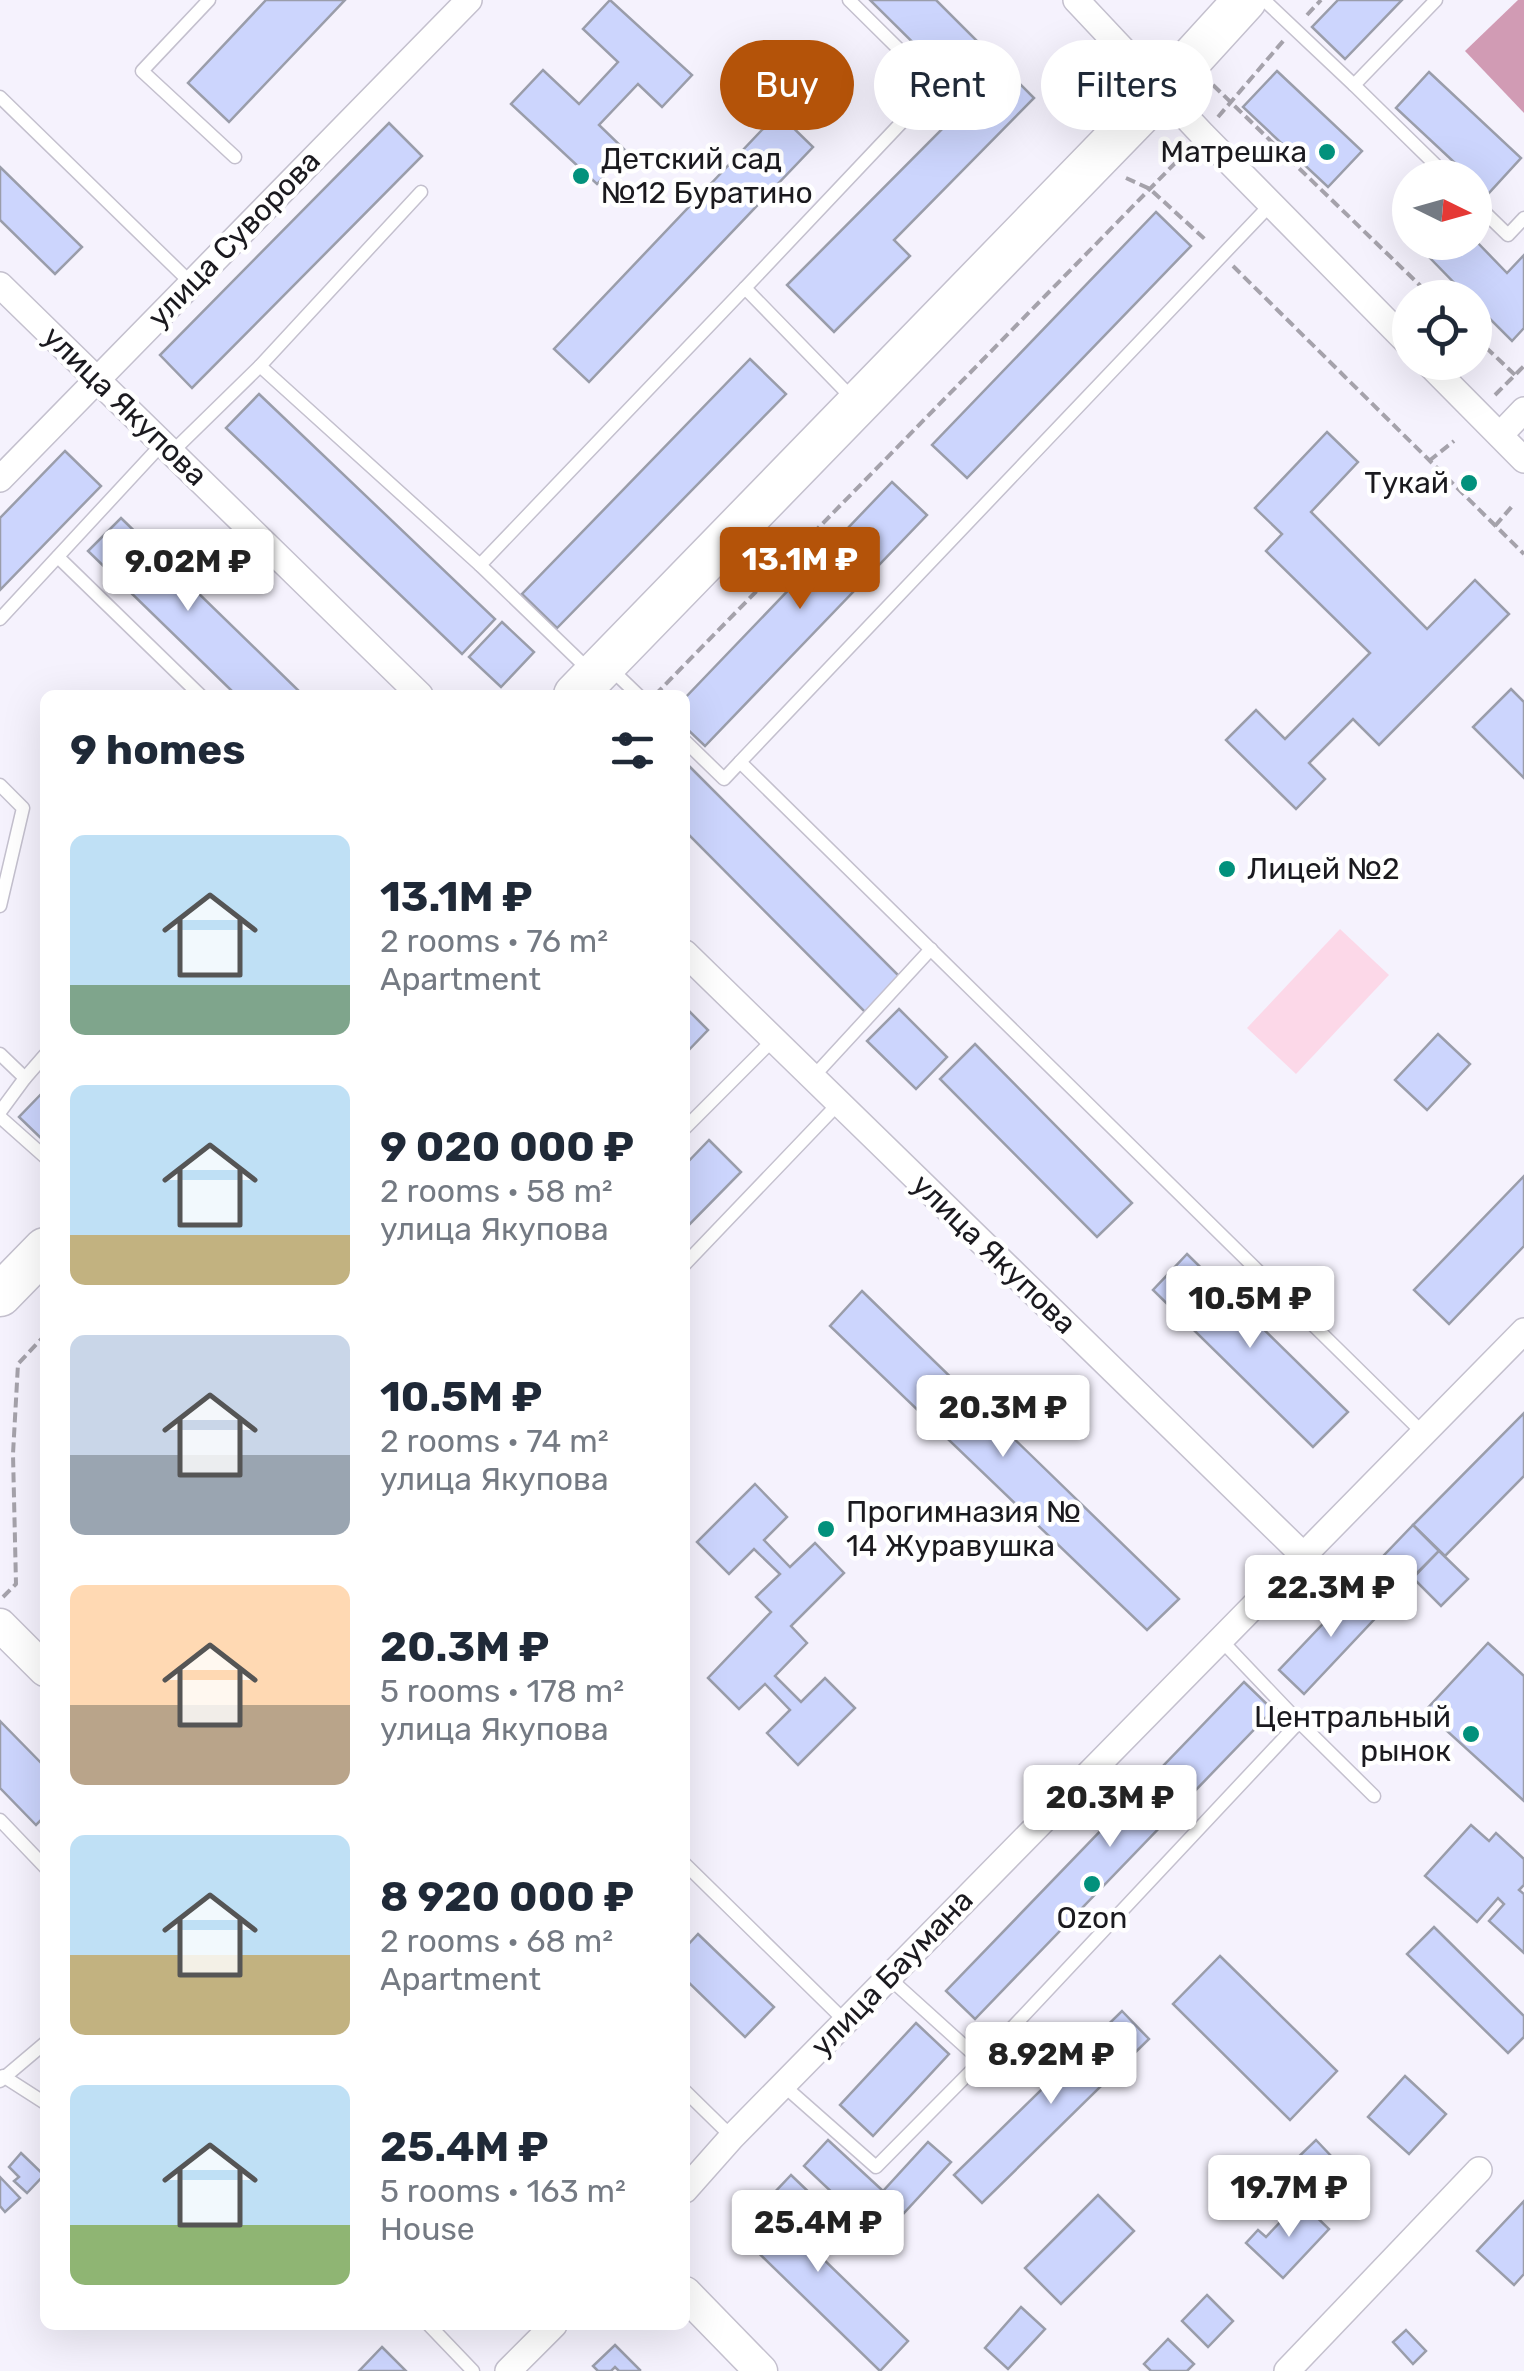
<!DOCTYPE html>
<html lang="en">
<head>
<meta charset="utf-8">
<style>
  :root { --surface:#fff; --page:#f2f2f3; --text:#1f2937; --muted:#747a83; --accent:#b45309 }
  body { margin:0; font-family:Rubik,sans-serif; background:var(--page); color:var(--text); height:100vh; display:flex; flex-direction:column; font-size:38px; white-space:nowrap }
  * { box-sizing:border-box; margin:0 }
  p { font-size:32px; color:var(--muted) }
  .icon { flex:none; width:55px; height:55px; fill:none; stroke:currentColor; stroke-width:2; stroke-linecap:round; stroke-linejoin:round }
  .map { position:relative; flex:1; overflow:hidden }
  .drawer { position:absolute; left:40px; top:690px; width:650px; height:1640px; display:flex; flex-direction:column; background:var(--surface); border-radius:15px; box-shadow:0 10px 40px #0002 }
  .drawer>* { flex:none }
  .banner { position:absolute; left:720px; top:40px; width:652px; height:90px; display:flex; gap:20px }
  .needle { width:65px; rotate:95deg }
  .controls { position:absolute; left:1392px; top:160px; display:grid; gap:20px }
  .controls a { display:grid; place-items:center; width:100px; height:100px; border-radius:50%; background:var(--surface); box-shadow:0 10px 40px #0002; font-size:50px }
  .price { position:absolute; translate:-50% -85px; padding:0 22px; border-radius:10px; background:#fff; color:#222; font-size:32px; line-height:65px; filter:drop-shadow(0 2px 5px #0008) }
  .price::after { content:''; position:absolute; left:50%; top:60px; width:30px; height:22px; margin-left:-15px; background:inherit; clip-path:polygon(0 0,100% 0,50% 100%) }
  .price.current { background:var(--accent); color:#fff }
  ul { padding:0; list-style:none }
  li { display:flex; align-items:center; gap:30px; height:250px; padding:0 30px }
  li span { display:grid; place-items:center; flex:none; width:280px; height:200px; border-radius:15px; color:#555 }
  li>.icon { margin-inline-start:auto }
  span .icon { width:120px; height:120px; fill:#fffc; stroke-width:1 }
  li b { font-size:42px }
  h2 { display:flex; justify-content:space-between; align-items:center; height:120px; padding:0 30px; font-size:42px }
  .pill { padding:0 35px; border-radius:45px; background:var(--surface); box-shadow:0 10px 40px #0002; font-size:35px; line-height:90px }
  .pill.current { background:var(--accent); color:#fff }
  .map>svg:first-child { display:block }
</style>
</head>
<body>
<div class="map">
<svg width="1524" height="2371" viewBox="0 0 1524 2371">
  <rect width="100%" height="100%" fill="#f5f2fd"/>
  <path fill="#fcd8e8" d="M 1340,929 L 1389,975 L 1296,1074 L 1247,1028 Z"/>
  <path fill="#d19bb4" d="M 1518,0 L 1524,0 L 1524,113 L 1465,51 Z"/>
  <g fill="#ccd5fd" stroke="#9a9daa" stroke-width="2.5">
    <path d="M 266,0 L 345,0 L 229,122 L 188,83 Z"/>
    <path d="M 610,0 L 692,75 L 662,107 L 638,84 L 599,125 L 627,152 L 597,184 L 511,104 L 543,70 L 579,104 L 618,62 L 583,29 Z"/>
    <path d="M 870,0 L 936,0 L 1034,98 L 894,240 L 910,256 L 834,332 L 787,285 L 971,100 Z"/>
    <path d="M 1338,0 L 1402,0 L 1345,59 L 1312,27 Z"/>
    <path d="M 1277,71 L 1362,151 L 1328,187 L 1243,107 Z"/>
    <path d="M 1429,72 L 1521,158 L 1488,194 L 1475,178 L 1471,178 L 1396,108 Z"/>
    <path d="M 778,113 L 813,147 L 589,382 L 554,349 Z"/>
    <path d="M 389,123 L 422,156 L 192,388 L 160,355 Z"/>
    <path d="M 0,167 L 82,247 L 55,274 L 0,220 Z"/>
    <path d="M 1156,212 L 1191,246 L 967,478 L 932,445 Z"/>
    <path d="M 1475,240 L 1507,273 L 1524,255 L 1524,328 L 1512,341 L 1475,304 L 1475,298 L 1469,298 L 1430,258 L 1445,242 Z"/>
    <path d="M 750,359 L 786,394 L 557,628 L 522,594 Z"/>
    <path d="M 259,394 L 495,619 L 462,654 L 226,428 Z"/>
    <path d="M 1327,432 L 1358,462 L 1311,512 L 1427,629 L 1475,580 L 1509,614 L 1379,745 L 1353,719 L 1309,763 L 1325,779 L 1296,809 L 1226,740 L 1256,710 L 1285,739 L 1370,653 L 1266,551 L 1282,534 L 1255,508 Z"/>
    <path d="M 65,451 L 101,486 L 0,590 L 0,518 Z"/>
    <path d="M 892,482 L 927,515 L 705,746 L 685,727 L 685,698 Z"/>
    <path d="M 121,518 L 303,695 L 236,695 L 88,551 Z"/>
    <path d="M 502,622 L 534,652 L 501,687 L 469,657 Z"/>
    <path d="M 1511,689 L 1524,702 L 1524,778 L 1473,727 Z"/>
    <path d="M 689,766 L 902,979 L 867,1014 L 685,831 L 685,770 Z"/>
    <path d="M 685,1007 L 708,1030 L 685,1054 Z"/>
    <path d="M 899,1009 L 947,1057 L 916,1089 L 867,1041 Z"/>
    <path d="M 1438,1034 L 1470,1064 L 1427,1110 L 1395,1080 Z"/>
    <path d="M 975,1044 L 1132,1203 L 1097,1237 L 940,1079 Z"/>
    <path d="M 45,1090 L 45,1142 L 19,1117 Z"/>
    <path d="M 709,1140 L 741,1172 L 685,1229 L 685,1165 Z"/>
    <path d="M 1524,1176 L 1524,1246 L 1449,1324 L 1414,1290 Z"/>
    <path d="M 1187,1254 L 1348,1412 L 1313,1447 L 1153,1290 Z"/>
    <path d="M 862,1291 L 1179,1599 L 1147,1630 L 830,1326 Z"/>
    <path d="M 1524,1413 L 1524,1476 L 1445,1556 L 1413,1525 Z"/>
    <path d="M 755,1484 L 787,1517 L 764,1540 L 790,1567 L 815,1543 L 844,1573 L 791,1626 L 807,1643 L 775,1676 L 801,1702 L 825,1678 L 855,1708 L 798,1765 L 767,1733 L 790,1710 L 765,1684 L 739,1709 L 708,1678 L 771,1612 L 756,1597 L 780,1574 L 754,1549 L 729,1574 L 697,1542 Z"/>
    <path d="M 1413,1525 L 1439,1551 L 1392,1598 L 1366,1574 Z"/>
    <path d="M 1439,1551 L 1468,1579 L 1441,1606 L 1413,1578 Z"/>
    <path d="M 1359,1586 L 1384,1609 L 1304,1694 L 1279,1670 Z"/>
    <path d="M 1488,1643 L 1524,1676 L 1524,1801 L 1425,1711 Z"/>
    <path d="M 1244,1682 L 1273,1710 L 975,2019 L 946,1991 Z"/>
    <path d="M 0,1721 L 45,1767 L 45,1816 L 36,1825 L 0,1788 Z"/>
    <path d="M 1471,1825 L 1489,1841 L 1496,1833 L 1524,1859 L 1524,1885 L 1519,1890 L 1524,1894 L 1524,1953 L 1489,1921 L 1504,1904 L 1498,1898 L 1477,1922 L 1425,1876 Z"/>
    <path d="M 1434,1927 L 1524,2016 L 1524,2037 L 1508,2053 L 1407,1954 Z"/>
    <path d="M 698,1934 L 774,2007 L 745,2037 L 685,1979 L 685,1948 Z"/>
    <path d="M 1220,1956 L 1337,2071 L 1290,2120 L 1173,2004 Z"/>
    <path d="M 1122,2011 L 1149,2039 L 982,2203 L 954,2175 Z"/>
    <path d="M 916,2023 L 949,2054 L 873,2136 L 840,2105 Z"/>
    <path d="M 1405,2076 L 1446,2114 L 1409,2154 L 1368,2117 Z"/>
    <path d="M 828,2140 L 883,2191 L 928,2142 L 951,2162 L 904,2213 L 898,2208 L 875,2233 L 804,2166 Z"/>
    <path d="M 1316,2140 L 1368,2195 L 1343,2218 L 1291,2164 Z"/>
    <path d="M 21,2153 L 44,2175 L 27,2193 L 14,2181 L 19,2177 L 9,2167 Z"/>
    <path d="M 791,2175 L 815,2198 L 788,2225 L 908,2341 L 880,2371 L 737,2232 Z"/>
    <path d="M 0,2177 L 20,2198 L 5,2212 L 0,2206 Z"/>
    <path d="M 1098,2195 L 1134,2231 L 1061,2304 L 1025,2268 Z"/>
    <path d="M 1300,2201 L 1329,2229 L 1283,2278 L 1246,2243 L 1258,2230 L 1266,2237 Z"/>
    <path d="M 1524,2201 L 1524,2274 L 1514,2285 L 1477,2251 Z"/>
    <path d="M 1207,2295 L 1233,2321 L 1208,2347 L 1182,2321 Z"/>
    <path d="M 1021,2307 L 1045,2329 L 1008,2369 L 985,2348 Z"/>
    <path d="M 1406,2330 L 1426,2351 L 1413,2364 L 1393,2342 Z"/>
    <path d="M 1168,2339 L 1194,2364 L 1187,2371 L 1151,2371 L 1144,2364 Z"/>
    <path d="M 615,2345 L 640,2370 L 639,2371 L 619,2371 L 615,2367 L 611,2371 L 598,2371 L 593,2366 Z"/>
    <path d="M 382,2347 L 406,2371 L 359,2371 Z"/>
  </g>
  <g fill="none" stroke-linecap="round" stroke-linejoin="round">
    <defs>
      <g id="service">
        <path d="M 209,0 L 142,71 L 235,157"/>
        <path d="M 849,0 L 936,86 L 745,288 L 855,401"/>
        <path d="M 1264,0 L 1354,85"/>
        <path d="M 1436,0 L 1354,85 L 1449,178"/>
        <path d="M 0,97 L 191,283"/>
        <path d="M 1272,203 L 740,762 L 1423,1433"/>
        <path d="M 1475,203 L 1508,235 L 1524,218"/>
        <path d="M 260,366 L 421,192"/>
        <path d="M 172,452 L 260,366 L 480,565"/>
        <path d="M 58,557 L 200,695"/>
        <path d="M 0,619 L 163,443"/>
        <path d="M 611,669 L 638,695"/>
        <path d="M 591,672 L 480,565 L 745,288"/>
        <path d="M 685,741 L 724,779 L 740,762"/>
        <path d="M 0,785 L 23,808 L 0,906"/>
        <path d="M 0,1054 L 25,1078 L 0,1112"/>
        <path d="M 813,1077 L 931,949"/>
        <path d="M 25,1078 L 45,1055"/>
        <path d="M 0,1117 L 45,1157"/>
        <path d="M 685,1128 L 774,1039"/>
        <path d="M 685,1264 L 839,1103"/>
        <path d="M 1220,1639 L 1299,1722"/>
        <path d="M 0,1820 L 45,1867"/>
        <path d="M 685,1864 L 845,2021"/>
        <path d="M 888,1977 L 981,2061 L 1299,1722 L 1374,1796"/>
        <path d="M 3,2076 L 45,2103"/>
        <path d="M 0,2081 L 45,2043"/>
        <path d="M 783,2085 L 876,2167 L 981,2061"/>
        <path d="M 685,2091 L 732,2137"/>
        <path d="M 429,2325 L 473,2371"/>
      </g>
      <g id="minor">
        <path d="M 1076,0 L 1203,135 L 1410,345"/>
        <path d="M 0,285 L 420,695"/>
        <path d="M 1427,362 L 1524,460"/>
        <path d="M 1500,435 L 1524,410"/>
        <path d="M 0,479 L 469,0"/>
        <path d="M 685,953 L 1302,1554"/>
        <path d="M 685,2190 L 732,2137 L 1524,1331"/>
        <path d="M 508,2371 L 554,2325"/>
        <path d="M 1287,2371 L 1479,2170"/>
      </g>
      <g id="tertiary">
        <path d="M 0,1625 L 45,1670"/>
        <path d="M 685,2293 L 761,2371"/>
      </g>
      <g id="primary">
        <path d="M 575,695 L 1162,91 L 1245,0"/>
        <path d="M 0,1295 L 45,1249"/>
      </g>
    </defs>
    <use href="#service" stroke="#c4c0ce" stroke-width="15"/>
    <use href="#minor" stroke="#c4c0ce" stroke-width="28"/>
    <use href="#tertiary" stroke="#c4c0ce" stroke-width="35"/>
    <use href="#primary" stroke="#c4c0ce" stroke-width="45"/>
    <g stroke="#a5a2ab" stroke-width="4" stroke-dasharray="10 5" stroke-linecap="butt">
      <path d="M 1307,15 L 1321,0"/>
      <path d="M 1213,85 L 1433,298"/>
      <path d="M 1218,117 L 1284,40"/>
      <path d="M 1126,178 L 1150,189 L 1208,242"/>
      <path d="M 1233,266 L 1524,554"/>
      <path d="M 1475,337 L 1515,375"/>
      <path d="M 1495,395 L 1524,366"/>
      <path d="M 1429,461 L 1454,441"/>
      <path d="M 1495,526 L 1514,504"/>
      <path d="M 655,695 L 1182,156"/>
      <path d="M 3,1597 L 16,1584 L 13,1454 L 18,1364 L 45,1335"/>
    </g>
    <use href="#service" stroke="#fff" stroke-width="12"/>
    <use href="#minor" stroke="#fff" stroke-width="25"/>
    <use href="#tertiary" stroke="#fff" stroke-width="32"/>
    <use href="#primary" stroke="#fff" stroke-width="42"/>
  </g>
  <g fill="#02917c" stroke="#fff" stroke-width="4">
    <circle cx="1327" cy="152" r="10"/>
    <circle cx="581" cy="176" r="10"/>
    <circle cx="1469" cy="483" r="10"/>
    <circle cx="1227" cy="869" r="10"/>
    <circle cx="826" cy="1529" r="10"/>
    <circle cx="1471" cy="1734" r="10"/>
    <circle cx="1092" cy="1884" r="10"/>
  </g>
  <g text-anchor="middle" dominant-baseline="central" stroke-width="9" stroke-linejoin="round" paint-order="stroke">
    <g font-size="30" fill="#1b1a1f" stroke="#fff" text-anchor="end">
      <text x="1307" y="152">Матрешка</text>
      <text x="601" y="159" text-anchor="start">Детский сад<tspan x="601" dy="34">№12 Буратино</tspan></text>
      <text x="1449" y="483">Тукай</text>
      <text x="1247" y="869" text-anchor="start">Лицей №2</text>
      <text x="846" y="1512" text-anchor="start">Прогимназия №<tspan x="846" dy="34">14 Журавушка</tspan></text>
      <text x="1451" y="1717">Центральный<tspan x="1451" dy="34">рынок</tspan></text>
      <text x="1092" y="1918" text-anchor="middle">Ozon</text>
    </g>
    <g font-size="30" fill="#1b1a1f" stroke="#fff">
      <text transform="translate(234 239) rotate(-46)">улица Суворова</text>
      <text transform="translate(125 406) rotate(44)">улица Якупова</text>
      <text transform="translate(994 1254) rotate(44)">улица Якупова</text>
      <text transform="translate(892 1973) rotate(-46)">улица Баумана</text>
    </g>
  </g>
</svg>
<div class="controls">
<a><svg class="needle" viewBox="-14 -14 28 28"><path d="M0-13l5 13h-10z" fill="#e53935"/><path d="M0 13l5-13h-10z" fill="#747a83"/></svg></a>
<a><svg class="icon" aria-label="locate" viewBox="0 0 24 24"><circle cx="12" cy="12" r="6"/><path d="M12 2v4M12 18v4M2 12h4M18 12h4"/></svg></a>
</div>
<b class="price current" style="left:800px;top:612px">13.1M ₽</b>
<b class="price" style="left:188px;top:614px">9.02M ₽</b>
<b class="price" style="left:1250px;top:1351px">10.5M ₽</b>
<b class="price" style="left:1003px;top:1460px">20.3M ₽</b>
<b class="price" style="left:1331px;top:1640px">22.3M ₽</b>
<b class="price" style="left:1110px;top:1850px">20.3M ₽</b>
<b class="price" style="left:1051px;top:2107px">8.92M ₽</b>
<b class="price" style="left:1289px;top:2240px">19.7M ₽</b>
<b class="price" style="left:818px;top:2275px">25.4M ₽</b>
<div class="banner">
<a class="pill current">Buy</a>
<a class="pill">Rent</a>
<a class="pill">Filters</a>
</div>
<section class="drawer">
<h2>9 homes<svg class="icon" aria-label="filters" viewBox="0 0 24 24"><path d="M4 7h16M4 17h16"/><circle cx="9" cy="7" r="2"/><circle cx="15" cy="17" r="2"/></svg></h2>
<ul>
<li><span style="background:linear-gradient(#bfe0f5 75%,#7fa58c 0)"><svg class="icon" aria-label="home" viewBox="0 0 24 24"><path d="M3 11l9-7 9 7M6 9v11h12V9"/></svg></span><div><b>13.1M ₽</b><p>2 rooms · 76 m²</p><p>Apartment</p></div></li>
<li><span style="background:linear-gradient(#bfe0f5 75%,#c2b280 0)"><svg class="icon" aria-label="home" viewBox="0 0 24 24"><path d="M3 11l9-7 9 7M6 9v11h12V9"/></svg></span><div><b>9 020 000 ₽</b><p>2 rooms · 58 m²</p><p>улица Якупова</p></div></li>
<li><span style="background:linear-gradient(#c9d6e8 60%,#9aa5b1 0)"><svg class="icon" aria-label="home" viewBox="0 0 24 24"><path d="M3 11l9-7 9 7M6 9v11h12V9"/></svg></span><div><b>10.5M ₽</b><p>2 rooms · 74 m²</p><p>улица Якупова</p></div></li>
<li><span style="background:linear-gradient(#ffd9b3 60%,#b9a48a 0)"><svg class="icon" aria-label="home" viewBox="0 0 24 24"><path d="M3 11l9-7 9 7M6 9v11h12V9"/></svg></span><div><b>20.3M ₽</b><p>5 rooms · 178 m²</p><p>улица Якупова</p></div></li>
<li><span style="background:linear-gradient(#bfe0f5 60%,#c2b280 0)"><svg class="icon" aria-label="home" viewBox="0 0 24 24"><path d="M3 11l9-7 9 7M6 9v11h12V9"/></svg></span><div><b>8 920 000 ₽</b><p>2 rooms · 68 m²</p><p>Apartment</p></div></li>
<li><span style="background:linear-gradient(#bfe0f5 70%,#8fb573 0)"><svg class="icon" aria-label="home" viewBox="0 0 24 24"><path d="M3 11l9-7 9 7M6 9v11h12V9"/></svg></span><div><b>25.4M ₽</b><p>5 rooms · 163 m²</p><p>House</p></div></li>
</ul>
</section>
</div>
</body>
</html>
